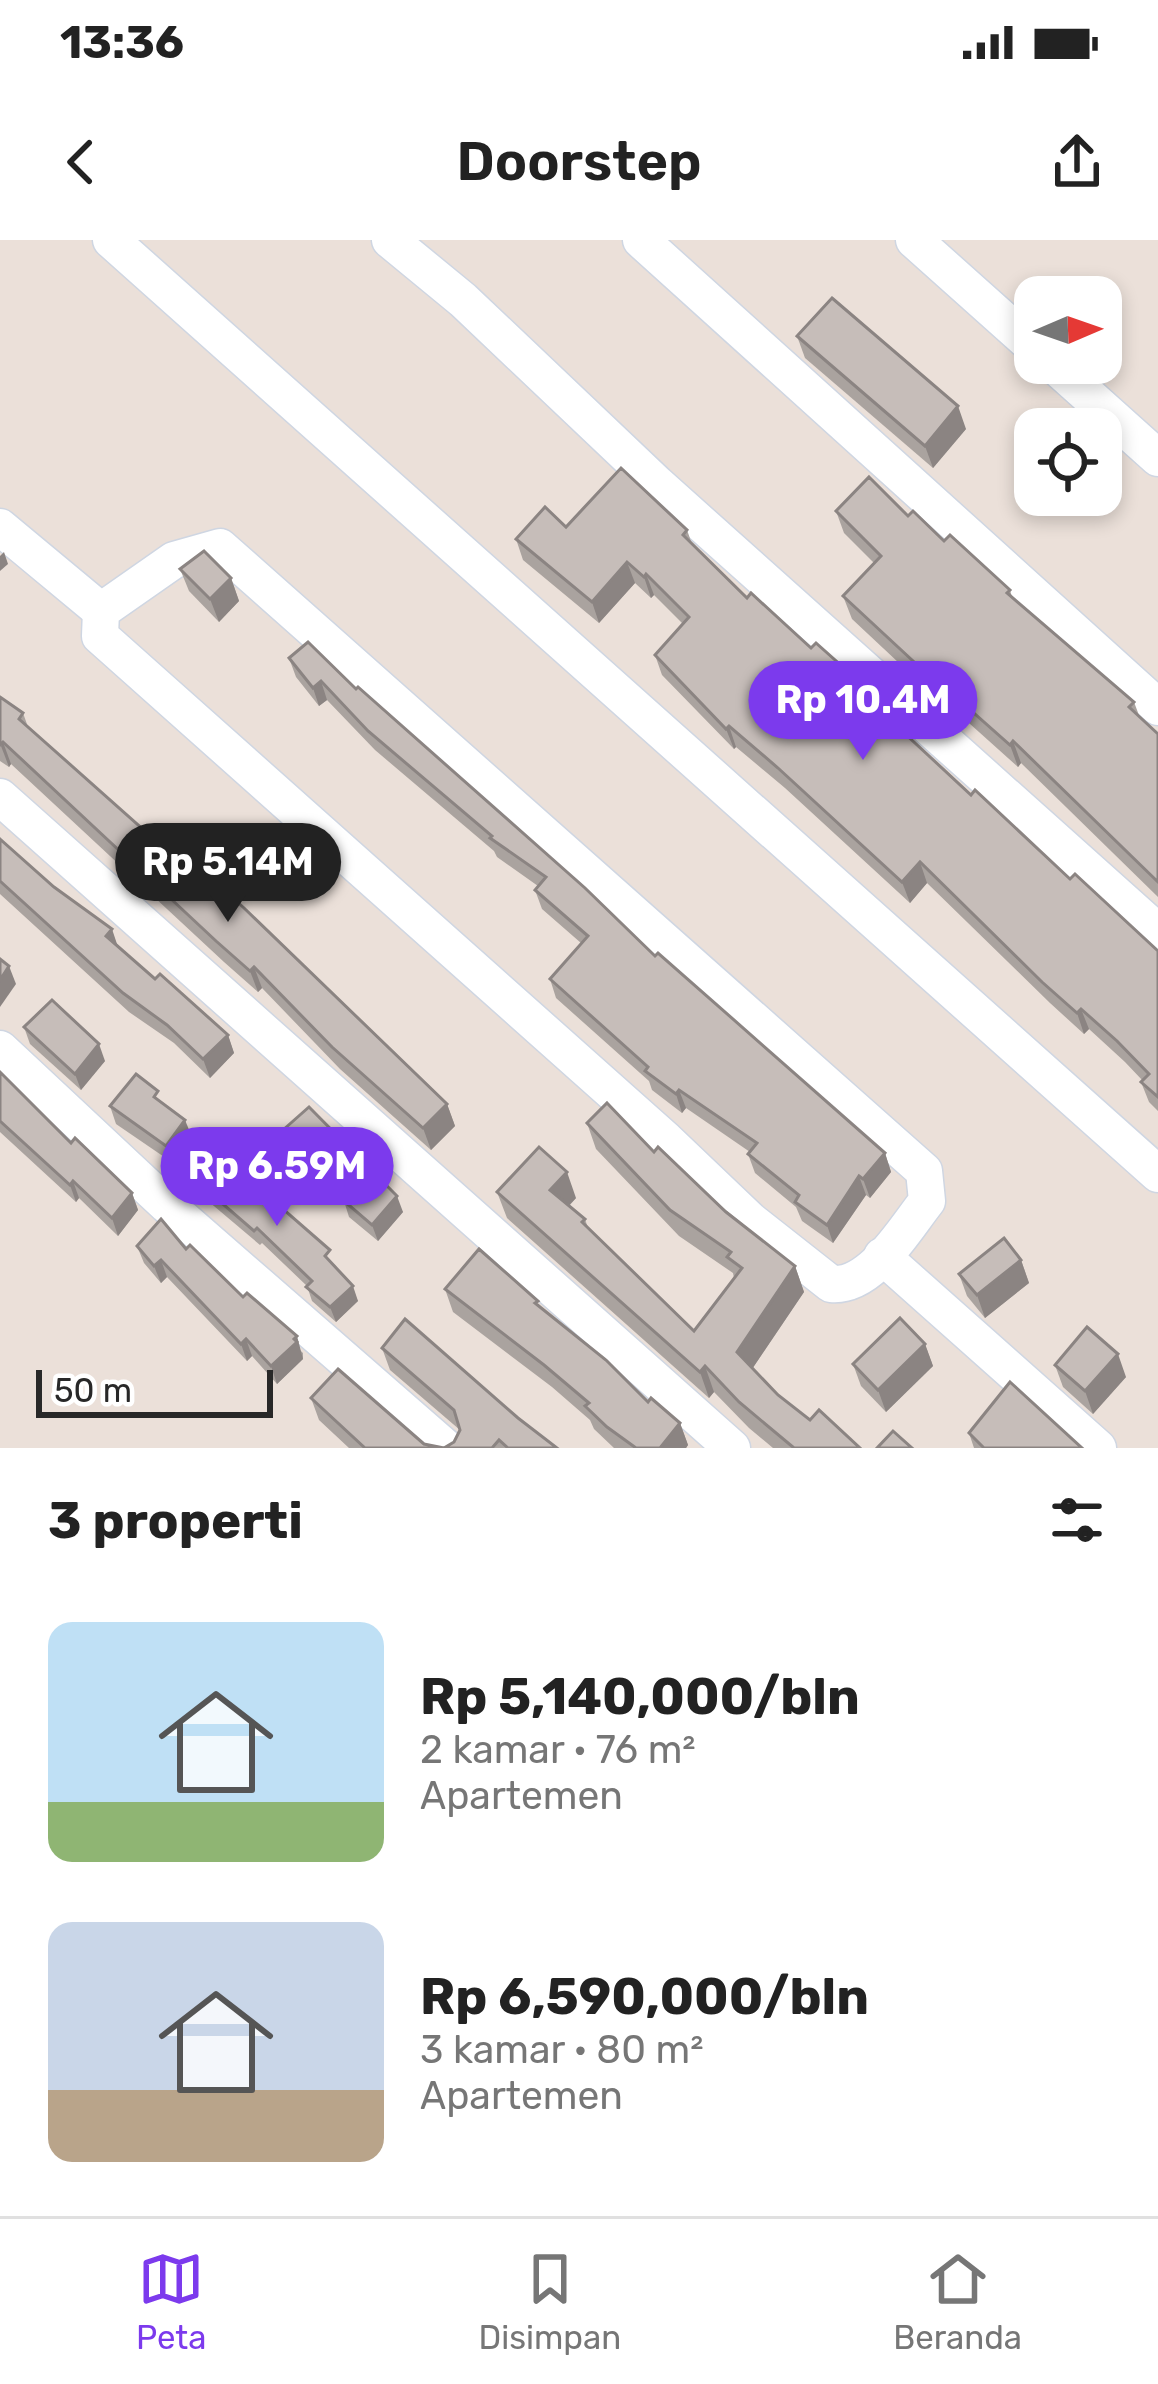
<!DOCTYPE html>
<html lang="id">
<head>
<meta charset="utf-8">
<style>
  :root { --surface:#fff; --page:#f6f6f6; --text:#222; --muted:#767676; --line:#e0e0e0; --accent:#7c3aed }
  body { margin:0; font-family:Rubik,sans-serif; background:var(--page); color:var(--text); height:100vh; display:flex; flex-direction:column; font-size:45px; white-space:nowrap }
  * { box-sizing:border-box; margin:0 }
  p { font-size:39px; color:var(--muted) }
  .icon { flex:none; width:66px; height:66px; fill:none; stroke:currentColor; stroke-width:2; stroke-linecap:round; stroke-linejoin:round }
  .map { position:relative; height:1208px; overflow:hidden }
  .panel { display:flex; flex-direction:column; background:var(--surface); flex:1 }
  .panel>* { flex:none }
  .needle { width:78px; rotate:88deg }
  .tools { position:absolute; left:1014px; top:36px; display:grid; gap:24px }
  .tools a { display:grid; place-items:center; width:108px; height:108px; border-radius:24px; background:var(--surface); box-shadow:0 6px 18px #0003; font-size:60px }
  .scale { position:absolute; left:36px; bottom:30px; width:237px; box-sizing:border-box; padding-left:12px; border:6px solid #282828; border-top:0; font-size:33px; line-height:42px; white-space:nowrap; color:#282828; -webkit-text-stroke:9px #fff; paint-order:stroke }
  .price { position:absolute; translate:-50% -102px; padding:0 27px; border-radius:42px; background:var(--accent); color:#fff; font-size:39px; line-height:78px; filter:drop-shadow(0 3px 6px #0008) }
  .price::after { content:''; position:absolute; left:50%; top:72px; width:36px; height:27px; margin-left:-18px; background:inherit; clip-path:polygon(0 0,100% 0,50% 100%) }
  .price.active { background:#222; color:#fff }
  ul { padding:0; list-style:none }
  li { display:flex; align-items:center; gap:36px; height:300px; padding:0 48px }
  li span { display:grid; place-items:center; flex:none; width:336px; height:240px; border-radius:24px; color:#555 }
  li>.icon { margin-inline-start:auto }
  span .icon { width:144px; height:144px; fill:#fffc; stroke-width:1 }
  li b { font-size:51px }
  h2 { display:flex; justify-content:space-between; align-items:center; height:144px; padding:0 48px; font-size:51px }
  .status { display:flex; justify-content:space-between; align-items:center; height:84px; padding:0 60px; background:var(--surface); direction:ltr }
  .status svg { height:33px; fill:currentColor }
  header { display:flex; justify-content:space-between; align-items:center; height:156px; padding:0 48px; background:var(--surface); font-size:54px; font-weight:600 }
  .tabs { display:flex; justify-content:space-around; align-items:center; height:168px; border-top:3px solid var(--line); background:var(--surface); font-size:33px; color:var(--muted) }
  .tabs a { display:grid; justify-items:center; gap:6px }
  .tabs .active { color:var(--accent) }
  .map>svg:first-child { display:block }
</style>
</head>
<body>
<div class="status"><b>13:36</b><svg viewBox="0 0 49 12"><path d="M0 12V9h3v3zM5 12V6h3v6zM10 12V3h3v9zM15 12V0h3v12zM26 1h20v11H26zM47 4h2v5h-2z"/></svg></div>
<header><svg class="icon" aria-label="back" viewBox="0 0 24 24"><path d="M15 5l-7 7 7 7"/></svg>Doorstep<svg class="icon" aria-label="share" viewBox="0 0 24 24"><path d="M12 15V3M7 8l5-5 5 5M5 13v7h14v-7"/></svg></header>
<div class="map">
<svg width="1158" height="1208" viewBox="0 0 1158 1208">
  <rect width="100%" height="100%" fill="#ebe0d9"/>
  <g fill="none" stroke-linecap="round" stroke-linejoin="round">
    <defs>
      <g id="street">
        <path d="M 111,0 L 1158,934"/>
        <path d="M 390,0 L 463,60 L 657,244 L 1158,692"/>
        <path d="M 641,0 L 1158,467"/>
        <path d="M 914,0 L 1035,108"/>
        <path d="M 1052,123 L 1158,218"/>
        <path d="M 0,287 L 101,371"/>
        <path d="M 220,307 L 924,931 L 927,961 C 904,990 871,1048 831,1044 L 751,981 L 666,900 L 100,396 L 101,371 L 174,320 Z"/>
        <path d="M 0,557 L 732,1208"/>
        <path d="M 0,809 L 167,965 L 446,1208"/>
        <path d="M 882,1016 L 1098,1208"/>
      </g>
    </defs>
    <use href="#street" stroke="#cfd6e2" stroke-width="39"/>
    <use href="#street" stroke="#fff" stroke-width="36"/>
  </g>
  <g fill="#aaa39f">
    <path d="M 797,96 L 966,189 L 933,228 L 805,118 Z"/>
    <path d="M 836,271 L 908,276 L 944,301 L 1010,350 L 1012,357 L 1134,462 L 1140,478 L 1158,494 L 1158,657 L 1021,523 L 1018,527 L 950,466 L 945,471 L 918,446 L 915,438 L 852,379 L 843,356 L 874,323 L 844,293 Z"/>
    <path d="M 566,287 L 687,290 L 692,304 L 747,358 L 811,408 L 844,428 L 848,437 L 873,464 L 971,555 L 1158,711 L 1158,871 L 1149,862 L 1141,842 L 1143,841 L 1125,822 L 1089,789 L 1084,794 L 1050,763 L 927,643 L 910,663 L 785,548 L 736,507 L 734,509 L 662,435 L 655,415 L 683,384 L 654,355 L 651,358 L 635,343 L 599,383 L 523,320 L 516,299 Z"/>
    <path d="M 180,329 L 231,338 L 239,361 L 219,382 L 189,351 Z"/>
    <path d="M 289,418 L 356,449 L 655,716 L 885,913 L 891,932 L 870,958 L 866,955 L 833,1003 L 802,981 L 796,967 L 755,933 L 748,914 L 750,912 L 686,868 L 682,873 L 652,850 L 649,841 L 556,758 L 550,739 L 581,703 L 542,669 L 535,650 L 538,646 L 497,617 L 494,611 L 375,510 L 327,460 L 319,466 L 296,437 Z"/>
    <path d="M 0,457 L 23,473 L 28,487 L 447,864 L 455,886 L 431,910 L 340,829 L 262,748 L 258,752 L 224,722 L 11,524 L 9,527 L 0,521 Z"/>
    <path d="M 0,599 L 155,739 L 228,795 L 234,813 L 210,838 L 174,803 L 129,772 L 0,654 Z"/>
    <path d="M 24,787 L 105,821 L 81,850 L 30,804 Z"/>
    <path d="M 0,832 L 71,903 L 132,953 L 138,970 L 118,996 L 79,958 L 76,962 L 0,892 Z"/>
    <path d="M 162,863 L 192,897 L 173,923 L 116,884 L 110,866 Z"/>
    <path d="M 309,867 L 403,972 L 378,1001 L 349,977 L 344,961 L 348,956 L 315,921 L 308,927 L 288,906 L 283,890 Z"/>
    <path d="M 587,883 L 654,912 L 795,1026 L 804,1052 L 752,1129 L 778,1155 L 810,1180 L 860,1208 L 773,1208 L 749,1188 L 714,1152 L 709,1158 L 507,978 L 497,952 L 576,958 L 569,966 L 585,979 L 588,988 L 694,1091 L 734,1038 L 733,1033 L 679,996 L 596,909 Z"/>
    <path d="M 202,946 L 335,1025 L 358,1061 L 336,1082 L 312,1061 L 307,1046 L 262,1003 L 260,1005 L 208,961 Z"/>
    <path d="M 137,1006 L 186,1009 L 243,1057 L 303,1113 L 303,1119 L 277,1144 L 252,1116 L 247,1121 L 167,1037 L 161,1043 L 144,1023 Z"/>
    <path d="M 1021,1020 L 1029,1043 L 985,1078 L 967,1056 L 959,1034 Z"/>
    <path d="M 445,1049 L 540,1067 L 648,1162 L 680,1183 L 688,1205 L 686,1208 L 614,1208 L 594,1189 L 590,1180 L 552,1147 L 453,1072 Z"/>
    <path d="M 925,1104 L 933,1126 L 886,1172 L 861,1146 L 853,1124 Z"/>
    <path d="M 382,1108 L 518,1178 L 557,1208 L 444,1208 L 454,1202 L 460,1190 L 390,1130 Z"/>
    <path d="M 1055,1125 L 1126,1137 L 1093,1174 L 1063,1147 Z"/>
    <path d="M 311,1158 L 424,1204 L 444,1208 L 349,1208 L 319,1180 Z"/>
    <path d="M 969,1193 L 1082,1208 L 974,1208 Z"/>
  </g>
  <g fill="#8b8482">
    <path d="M 958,166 L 966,189 L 933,228 L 925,206 Z"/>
    <path d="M 4,312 L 8,324 L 0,331 L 0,316 Z"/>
    <path d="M 627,322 L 635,343 L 599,383 L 592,362 Z"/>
    <path d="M 646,334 L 654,355 L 651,358 L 644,337 Z"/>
    <path d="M 231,338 L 239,361 L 219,382 L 210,359 Z"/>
    <path d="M 321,441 L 327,460 L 319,466 L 313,448 Z"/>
    <path d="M 941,444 L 950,466 L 945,471 L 937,449 Z"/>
    <path d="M 729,486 L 736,507 L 734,509 L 726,489 Z"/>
    <path d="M 1013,501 L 1021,523 L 1018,527 L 1010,505 Z"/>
    <path d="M 3,502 L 11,524 L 9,527 L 1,506 Z"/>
    <path d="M 920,622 L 927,643 L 910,663 L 902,642 Z"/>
    <path d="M 112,689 L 118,707 L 106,696 Z"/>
    <path d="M 9,726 L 16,744 L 0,767 L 0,740 Z"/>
    <path d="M 254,727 L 262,748 L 258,752 L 250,731 Z"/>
    <path d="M 1081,769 L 1089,789 L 1084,794 L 1077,773 Z"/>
    <path d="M 228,795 L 234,813 L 210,838 L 203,819 Z"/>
    <path d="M 99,804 L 105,821 L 81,850 L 75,834 Z"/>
    <path d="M 679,850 L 686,868 L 682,873 L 676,854 Z"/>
    <path d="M 447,864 L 455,886 L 431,910 L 423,888 Z"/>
    <path d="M 185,880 L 192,897 L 173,923 L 166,906 Z"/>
    <path d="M 309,905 L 315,921 L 308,927 L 302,911 Z"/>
    <path d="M 885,913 L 891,932 L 870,958 L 863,939 Z"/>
    <path d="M 567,932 L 576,958 L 559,976 L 550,950 Z"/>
    <path d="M 859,936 L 866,955 L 833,1003 L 827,985 Z"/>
    <path d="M 73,941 L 79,958 L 76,962 L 70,945 Z"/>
    <path d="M 132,953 L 138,970 L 118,996 L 112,978 Z"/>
    <path d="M 397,956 L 403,972 L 378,1001 L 372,985 Z"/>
    <path d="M 161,1020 L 167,1037 L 161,1043 L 154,1026 Z"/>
    <path d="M 1021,1020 L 1029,1043 L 985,1078 L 977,1055 Z"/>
    <path d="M 795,1026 L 804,1052 L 746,1138 L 737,1112 Z"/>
    <path d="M 353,1046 L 358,1061 L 336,1082 L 330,1067 Z"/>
    <path d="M 297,1096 L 303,1119 L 277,1144 L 271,1126 Z"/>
    <path d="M 246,1099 L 252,1116 L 247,1121 L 241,1104 Z"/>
    <path d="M 925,1104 L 933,1126 L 886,1172 L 878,1150 Z"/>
    <path d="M 1118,1114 L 1126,1137 L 1093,1174 L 1085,1151 Z"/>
    <path d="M 705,1126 L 714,1152 L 709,1158 L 700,1132 Z"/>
    <path d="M 680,1183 L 688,1205 L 686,1208 L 660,1208 Z"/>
  </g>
  <g fill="#c6bdb9" stroke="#8b8482" stroke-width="3">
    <path d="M 832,58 L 958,166 L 925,206 L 797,96 Z"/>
    <path d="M 621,228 L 687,290 L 683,295 L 747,358 L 751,353 L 811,408 L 816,403 L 844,428 L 842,431 L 873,464 L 971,555 L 975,550 L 1070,639 L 1075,634 L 1158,711 L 1158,857 L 1141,842 L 1149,834 L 1117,801 L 1081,769 L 1077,773 L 1042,742 L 920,622 L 902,642 L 778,528 L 729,486 L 726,489 L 655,415 L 689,377 L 646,334 L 644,337 L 627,322 L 592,362 L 516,299 L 545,267 L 566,287 Z"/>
    <path d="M 869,237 L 908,276 L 913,271 L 944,301 L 950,295 L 1010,350 L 1007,353 L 1134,462 L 1129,467 L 1158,494 L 1158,642 L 1013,501 L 1010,505 L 941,444 L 937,449 L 910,424 L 913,421 L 843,356 L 881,316 L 836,271 Z"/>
    <path d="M 204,311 L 231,338 L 210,359 L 180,329 Z"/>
    <path d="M 308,402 L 356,449 L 358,447 L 585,648 L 655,716 L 658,713 L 885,913 L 863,939 L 859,936 L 827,985 L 795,962 L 799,955 L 748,914 L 757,903 L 679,850 L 676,854 L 645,831 L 648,827 L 550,739 L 588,696 L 535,650 L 546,637 L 490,598 L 492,596 L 368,491 L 321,441 L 313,448 L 289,418 Z"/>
    <path d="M 0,457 L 23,473 L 19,479 L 172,615 L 212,647 L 216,643 L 244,668 L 447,864 L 423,888 L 332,807 L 254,727 L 250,731 L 216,701 L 3,502 L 0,505 Z"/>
    <path d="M 0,599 L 54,647 L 112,689 L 106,696 L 155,739 L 160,734 L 228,795 L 203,819 L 167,785 L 123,753 L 0,641 Z"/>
    <path d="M 0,719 L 9,726 L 0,740 Z"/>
    <path d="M 52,760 L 99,804 L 75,834 L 24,787 Z"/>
    <path d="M 0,832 L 71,903 L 75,898 L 132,953 L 112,978 L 73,941 L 70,945 L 0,881 Z"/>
    <path d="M 136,834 L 158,851 L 154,857 L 185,880 L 166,906 L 110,866 Z"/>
    <path d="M 607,863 L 654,912 L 658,907 L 726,972 L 795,1026 L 737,1112 L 778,1155 L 810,1180 L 819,1170 L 860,1208 L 794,1208 L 739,1162 L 705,1126 L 700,1132 L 497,952 L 539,907 L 567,932 L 550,950 L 585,979 L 582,982 L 694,1091 L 742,1028 L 727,1017 L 731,1012 L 670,970 L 587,883 Z"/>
    <path d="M 309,867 L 397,956 L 372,985 L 344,961 L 352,951 L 309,905 L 302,911 L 283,890 Z"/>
    <path d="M 221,915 L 330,1010 L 325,1016 L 353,1046 L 330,1067 L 306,1047 L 312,1041 L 257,988 L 254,991 L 202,946 L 202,936 Z"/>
    <path d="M 161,979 L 186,1009 L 190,1005 L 243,1057 L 247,1053 L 297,1096 L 294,1099 L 297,1102 L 271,1126 L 246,1099 L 241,1104 L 161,1020 L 154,1026 L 137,1006 Z"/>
    <path d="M 1004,998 L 1021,1020 L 977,1055 L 959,1034 Z"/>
    <path d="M 479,1009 L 538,1061 L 535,1063 L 606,1120 L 648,1162 L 651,1158 L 680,1183 L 660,1208 L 636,1208 L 607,1187 L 585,1166 L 589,1163 L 544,1125 L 445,1049 Z"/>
    <path d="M 900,1078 L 925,1104 L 878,1150 L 853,1124 Z"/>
    <path d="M 405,1079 L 518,1178 L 557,1208 L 508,1208 L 499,1200 L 492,1208 L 444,1208 L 454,1202 L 460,1190 L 454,1170 L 382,1108 Z"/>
    <path d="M 1087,1087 L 1118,1114 L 1085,1151 L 1055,1125 Z"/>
    <path d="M 338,1129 L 424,1204 L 444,1208 L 365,1208 L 311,1158 Z"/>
    <path d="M 1010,1142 L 1082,1208 L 984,1208 L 969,1193 Z"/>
    <path d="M 893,1191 L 912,1208 L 877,1208 Z"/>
  </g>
</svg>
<div class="tools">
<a><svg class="needle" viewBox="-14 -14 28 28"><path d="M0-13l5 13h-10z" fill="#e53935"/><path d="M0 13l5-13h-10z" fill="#767676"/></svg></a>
<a><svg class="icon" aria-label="locate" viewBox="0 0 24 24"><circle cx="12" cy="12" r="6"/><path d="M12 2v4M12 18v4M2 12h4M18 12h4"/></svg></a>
</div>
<div class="scale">50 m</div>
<b class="price" style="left:863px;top:523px">Rp 10.4M</b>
<b class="price active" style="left:228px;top:685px">Rp 5.14M</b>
<b class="price" style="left:277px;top:989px">Rp 6.59M</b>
</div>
<section class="panel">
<h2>3 properti<svg class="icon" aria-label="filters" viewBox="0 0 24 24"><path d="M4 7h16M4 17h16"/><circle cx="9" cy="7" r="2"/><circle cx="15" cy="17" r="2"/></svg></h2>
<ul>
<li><span style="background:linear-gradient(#bfe0f5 75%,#8fb573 0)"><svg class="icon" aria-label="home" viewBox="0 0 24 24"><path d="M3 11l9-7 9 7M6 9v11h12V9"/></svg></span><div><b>Rp 5,140,000/bln</b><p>2 kamar · 76 m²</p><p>Apartemen</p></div></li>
<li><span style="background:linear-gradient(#c9d6e8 70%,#b9a48a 0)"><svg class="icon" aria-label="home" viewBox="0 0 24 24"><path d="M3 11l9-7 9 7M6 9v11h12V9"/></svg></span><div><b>Rp 6,590,000/bln</b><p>3 kamar · 80 m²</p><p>Apartemen</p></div></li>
</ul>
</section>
<nav class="tabs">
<a class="active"><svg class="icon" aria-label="map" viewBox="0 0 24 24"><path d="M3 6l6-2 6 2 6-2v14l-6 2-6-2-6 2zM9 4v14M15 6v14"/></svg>Peta</a>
<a><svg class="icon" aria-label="saved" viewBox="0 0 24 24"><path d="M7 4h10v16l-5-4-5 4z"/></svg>Disimpan</a>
<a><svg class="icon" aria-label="home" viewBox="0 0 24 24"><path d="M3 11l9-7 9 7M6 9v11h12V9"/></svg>Beranda</a>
</nav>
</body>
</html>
